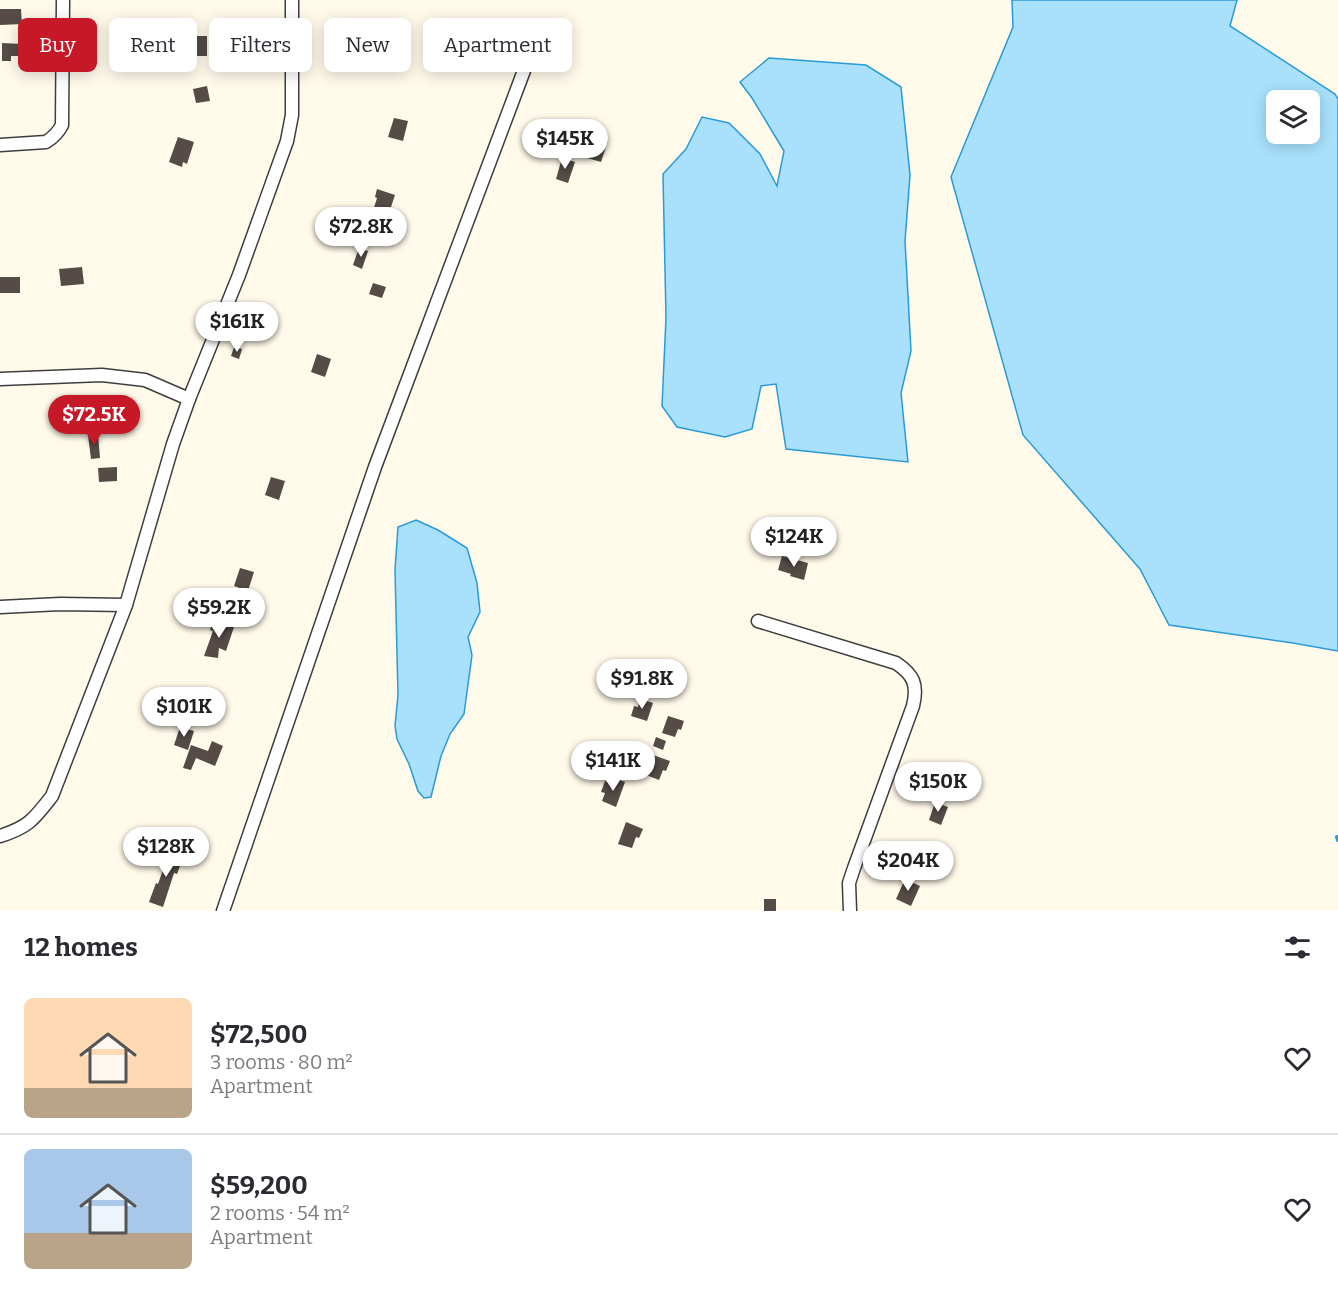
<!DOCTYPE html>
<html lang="en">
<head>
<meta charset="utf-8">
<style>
  :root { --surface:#fff; --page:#f2f2f3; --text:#2b2b33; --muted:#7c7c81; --line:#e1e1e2; --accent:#c71828 }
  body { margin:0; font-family:Bitter,serif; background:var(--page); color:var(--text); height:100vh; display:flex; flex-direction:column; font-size:22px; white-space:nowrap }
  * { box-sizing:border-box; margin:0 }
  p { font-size:20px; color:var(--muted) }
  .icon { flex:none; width:33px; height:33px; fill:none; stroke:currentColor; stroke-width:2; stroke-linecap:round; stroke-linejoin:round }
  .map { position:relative; height:911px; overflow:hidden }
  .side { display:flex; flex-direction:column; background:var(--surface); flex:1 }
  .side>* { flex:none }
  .hud { position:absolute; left:18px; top:18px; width:600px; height:54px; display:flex; gap:12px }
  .tools { position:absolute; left:1266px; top:90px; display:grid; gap:12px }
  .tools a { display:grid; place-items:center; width:54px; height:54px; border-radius:9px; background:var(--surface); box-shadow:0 3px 15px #0003; font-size:30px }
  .price { position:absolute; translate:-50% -51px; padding:0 14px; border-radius:21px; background:#fff; color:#222; font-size:20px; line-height:39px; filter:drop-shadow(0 2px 3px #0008) }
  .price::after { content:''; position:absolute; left:50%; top:36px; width:18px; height:14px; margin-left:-9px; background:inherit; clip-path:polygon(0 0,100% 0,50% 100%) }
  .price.selected { background:var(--accent); color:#fff }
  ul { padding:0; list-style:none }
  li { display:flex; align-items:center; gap:18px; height:150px; padding:0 24px }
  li+li { border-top:2px solid var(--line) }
  li span { display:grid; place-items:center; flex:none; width:168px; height:120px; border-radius:9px; color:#555 }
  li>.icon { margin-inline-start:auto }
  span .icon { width:72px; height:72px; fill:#fffc; stroke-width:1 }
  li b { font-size:26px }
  h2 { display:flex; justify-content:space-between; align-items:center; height:72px; padding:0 24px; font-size:26px }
  .chip { padding:0 21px; border-radius:9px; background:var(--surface); box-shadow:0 3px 15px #0003; font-size:21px; line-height:54px }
  .chip.selected { background:var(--accent); color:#fff }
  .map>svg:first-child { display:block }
</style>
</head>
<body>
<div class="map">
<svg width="1338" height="911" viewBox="0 0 1338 911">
  <rect width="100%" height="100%" fill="#fffaea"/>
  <g fill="#a9e1fc" stroke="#299bd9" stroke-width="1.5" fill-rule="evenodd">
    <path d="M 1012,0 L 1237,0 L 1230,26 L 1335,94 L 1338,99 L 1338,651 L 1293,643 L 1169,625 L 1140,569 L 1023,435 L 951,177 L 1013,27 ZM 1276,100 L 1310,100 L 1310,134 L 1276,134 Z"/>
    <path d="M 769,58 L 866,65 L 901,87 L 910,175 L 905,241 L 911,351 L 901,393 L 908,462 L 786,449 L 776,384 L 761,386 L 752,429 L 725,437 L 677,427 L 662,406 L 666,318 L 663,174 L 686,149 L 702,117 L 729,123 L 760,154 L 777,186 L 784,151 L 752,98 L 740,82 Z"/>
    <path d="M 416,520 L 438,530 L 467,548 L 477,583 L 480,612 L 468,637 L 472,655 L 464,714 L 450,734 L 441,756 L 431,797 L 424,798 L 418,791 L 409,764 L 397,739 L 395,726 L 398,695 L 395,570 L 398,527 Z"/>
  </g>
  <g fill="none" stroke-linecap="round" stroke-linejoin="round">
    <path stroke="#299bd9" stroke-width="4" d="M 1337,837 L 1338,840"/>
  </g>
  <g fill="#554c47">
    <path d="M 0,9 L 21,9 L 22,24 L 0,25 Z"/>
    <rect x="191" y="36" width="16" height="20"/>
    <path d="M 2,43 L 23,44 L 23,56 L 11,56 L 11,61 L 2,61 Z"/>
    <path d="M 207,86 L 210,101 L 196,103 L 193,89 Z"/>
    <path d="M 394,118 L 408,121 L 403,141 L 388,137 Z"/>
    <path d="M 595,136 L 608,141 L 601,162 L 587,158 Z"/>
    <path d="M 178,137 L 194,142 L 187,164 L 183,162 L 182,167 L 169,162 Z"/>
    <path d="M 562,158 L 575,162 L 568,183 L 556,179 Z"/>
    <path d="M 377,189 L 395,195 L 388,216 L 373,211 L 377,198 L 375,197 Z"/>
    <path d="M 359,248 L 368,251 L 362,269 L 353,265 Z"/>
    <path d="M 82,267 L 84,284 L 61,286 L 59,269 Z"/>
    <rect x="0" y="277" width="20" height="16"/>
    <path d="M 373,283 L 386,287 L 382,298 L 369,294 Z"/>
    <path d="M 234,347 L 242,349 L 239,359 L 231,356 Z"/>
    <path d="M 317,354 L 331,359 L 325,377 L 311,372 Z"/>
    <path d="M 98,434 L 100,458 L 91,459 L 88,435 Z"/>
    <path d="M 117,467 L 117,481 L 99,482 L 98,468 Z"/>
    <path d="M 271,477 L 285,481 L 279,500 L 265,495 Z"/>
    <path d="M 782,556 L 808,563 L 804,580 L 790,576 L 791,574 L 778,570 Z"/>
    <path d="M 240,568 L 254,572 L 248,591 L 234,586 Z"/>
    <path d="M 214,620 L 234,627 L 226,651 L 219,648 L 218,658 L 204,656 L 213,631 L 210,630 Z"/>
    <path d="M 640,699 L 653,703 L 647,721 L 631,716 L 634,706 L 638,707 Z"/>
    <path d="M 668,716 L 684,721 L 681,730 L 678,729 L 675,737 L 662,733 Z"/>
    <path d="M 180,727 L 194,731 L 188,750 L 174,745 Z"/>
    <path d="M 656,737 L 666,741 L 663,750 L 653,746 Z"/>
    <path d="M 212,741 L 223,746 L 215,766 L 196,758 L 191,770 L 183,768 L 191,745 L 208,751 Z"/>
    <path d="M 653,755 L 670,761 L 666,771 L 663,770 L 659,780 L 646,775 Z"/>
    <path d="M 614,778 L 625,782 L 616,807 L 602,801 L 605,793 L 601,792 L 605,781 L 611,784 Z"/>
    <path d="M 935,802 L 948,807 L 941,825 L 929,820 Z"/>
    <path d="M 626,822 L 643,829 L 639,838 L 636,837 L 632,848 L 618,844 Z"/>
    <path d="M 141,836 L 153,841 L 147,859 L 134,854 Z"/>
    <path d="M 170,850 L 184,855 L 177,874 L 174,873 L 163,907 L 149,902 L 156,883 L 158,884 Z"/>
    <path d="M 905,879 L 920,886 L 911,906 L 896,899 Z"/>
    <rect x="764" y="899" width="12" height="12"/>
  </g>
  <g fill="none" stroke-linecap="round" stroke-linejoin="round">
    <defs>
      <g id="street">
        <path d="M 0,145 L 46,142 C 54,137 58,133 62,125 L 63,0"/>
        <path d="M 0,379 L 102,375 L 145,380 L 189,399"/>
        <path d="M 0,607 L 60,604 L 126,605"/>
        <path d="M 758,621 L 896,663 C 914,675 918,685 913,706 L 854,868 L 849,883 L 850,911"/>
        <path d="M 0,836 C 29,827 34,819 52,796 L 126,605 L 173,444 L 189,399 L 239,275 L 287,141 L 292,115 L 292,0"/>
        <path d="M 223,911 L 375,467 L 534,44"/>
      </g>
    </defs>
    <use href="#street" stroke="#3e3e3e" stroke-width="15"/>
    <use href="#street" stroke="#fff" stroke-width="12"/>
  </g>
</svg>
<div class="tools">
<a><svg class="icon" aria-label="layers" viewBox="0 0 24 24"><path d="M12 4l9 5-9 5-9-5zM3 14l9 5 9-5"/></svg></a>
</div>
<b class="price" style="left:565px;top:170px">$145K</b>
<b class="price" style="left:361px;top:258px">$72.8K</b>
<b class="price" style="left:237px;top:353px">$161K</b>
<b class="price selected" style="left:94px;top:446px">$72.5K</b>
<b class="price" style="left:794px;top:568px">$124K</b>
<b class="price" style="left:219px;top:639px">$59.2K</b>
<b class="price" style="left:642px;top:710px">$91.8K</b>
<b class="price" style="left:184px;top:738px">$101K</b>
<b class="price" style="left:613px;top:792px">$141K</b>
<b class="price" style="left:938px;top:813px">$150K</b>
<b class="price" style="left:166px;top:878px">$128K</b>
<b class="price" style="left:908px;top:892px">$204K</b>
<div class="hud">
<a class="chip selected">Buy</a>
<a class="chip">Rent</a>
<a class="chip">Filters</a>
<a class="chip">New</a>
<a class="chip">Apartment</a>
</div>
</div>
<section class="side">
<h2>12 homes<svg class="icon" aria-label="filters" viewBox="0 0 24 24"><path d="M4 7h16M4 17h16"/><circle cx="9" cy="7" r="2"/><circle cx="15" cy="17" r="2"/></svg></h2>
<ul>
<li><span style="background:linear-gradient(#ffd9b3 75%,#b9a48a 0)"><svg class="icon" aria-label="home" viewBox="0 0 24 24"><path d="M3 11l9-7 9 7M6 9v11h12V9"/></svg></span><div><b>$72,500</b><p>3 rooms · 80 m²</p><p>Apartment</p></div><svg class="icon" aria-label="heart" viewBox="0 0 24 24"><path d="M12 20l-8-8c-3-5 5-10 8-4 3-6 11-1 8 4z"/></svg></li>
<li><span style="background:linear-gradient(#a9c7e8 70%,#b9a48a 0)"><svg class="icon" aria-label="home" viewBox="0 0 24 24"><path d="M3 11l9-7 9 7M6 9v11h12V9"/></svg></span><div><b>$59,200</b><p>2 rooms · 54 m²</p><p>Apartment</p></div><svg class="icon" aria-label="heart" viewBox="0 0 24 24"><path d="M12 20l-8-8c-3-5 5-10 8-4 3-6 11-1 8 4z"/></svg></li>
</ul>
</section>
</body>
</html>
